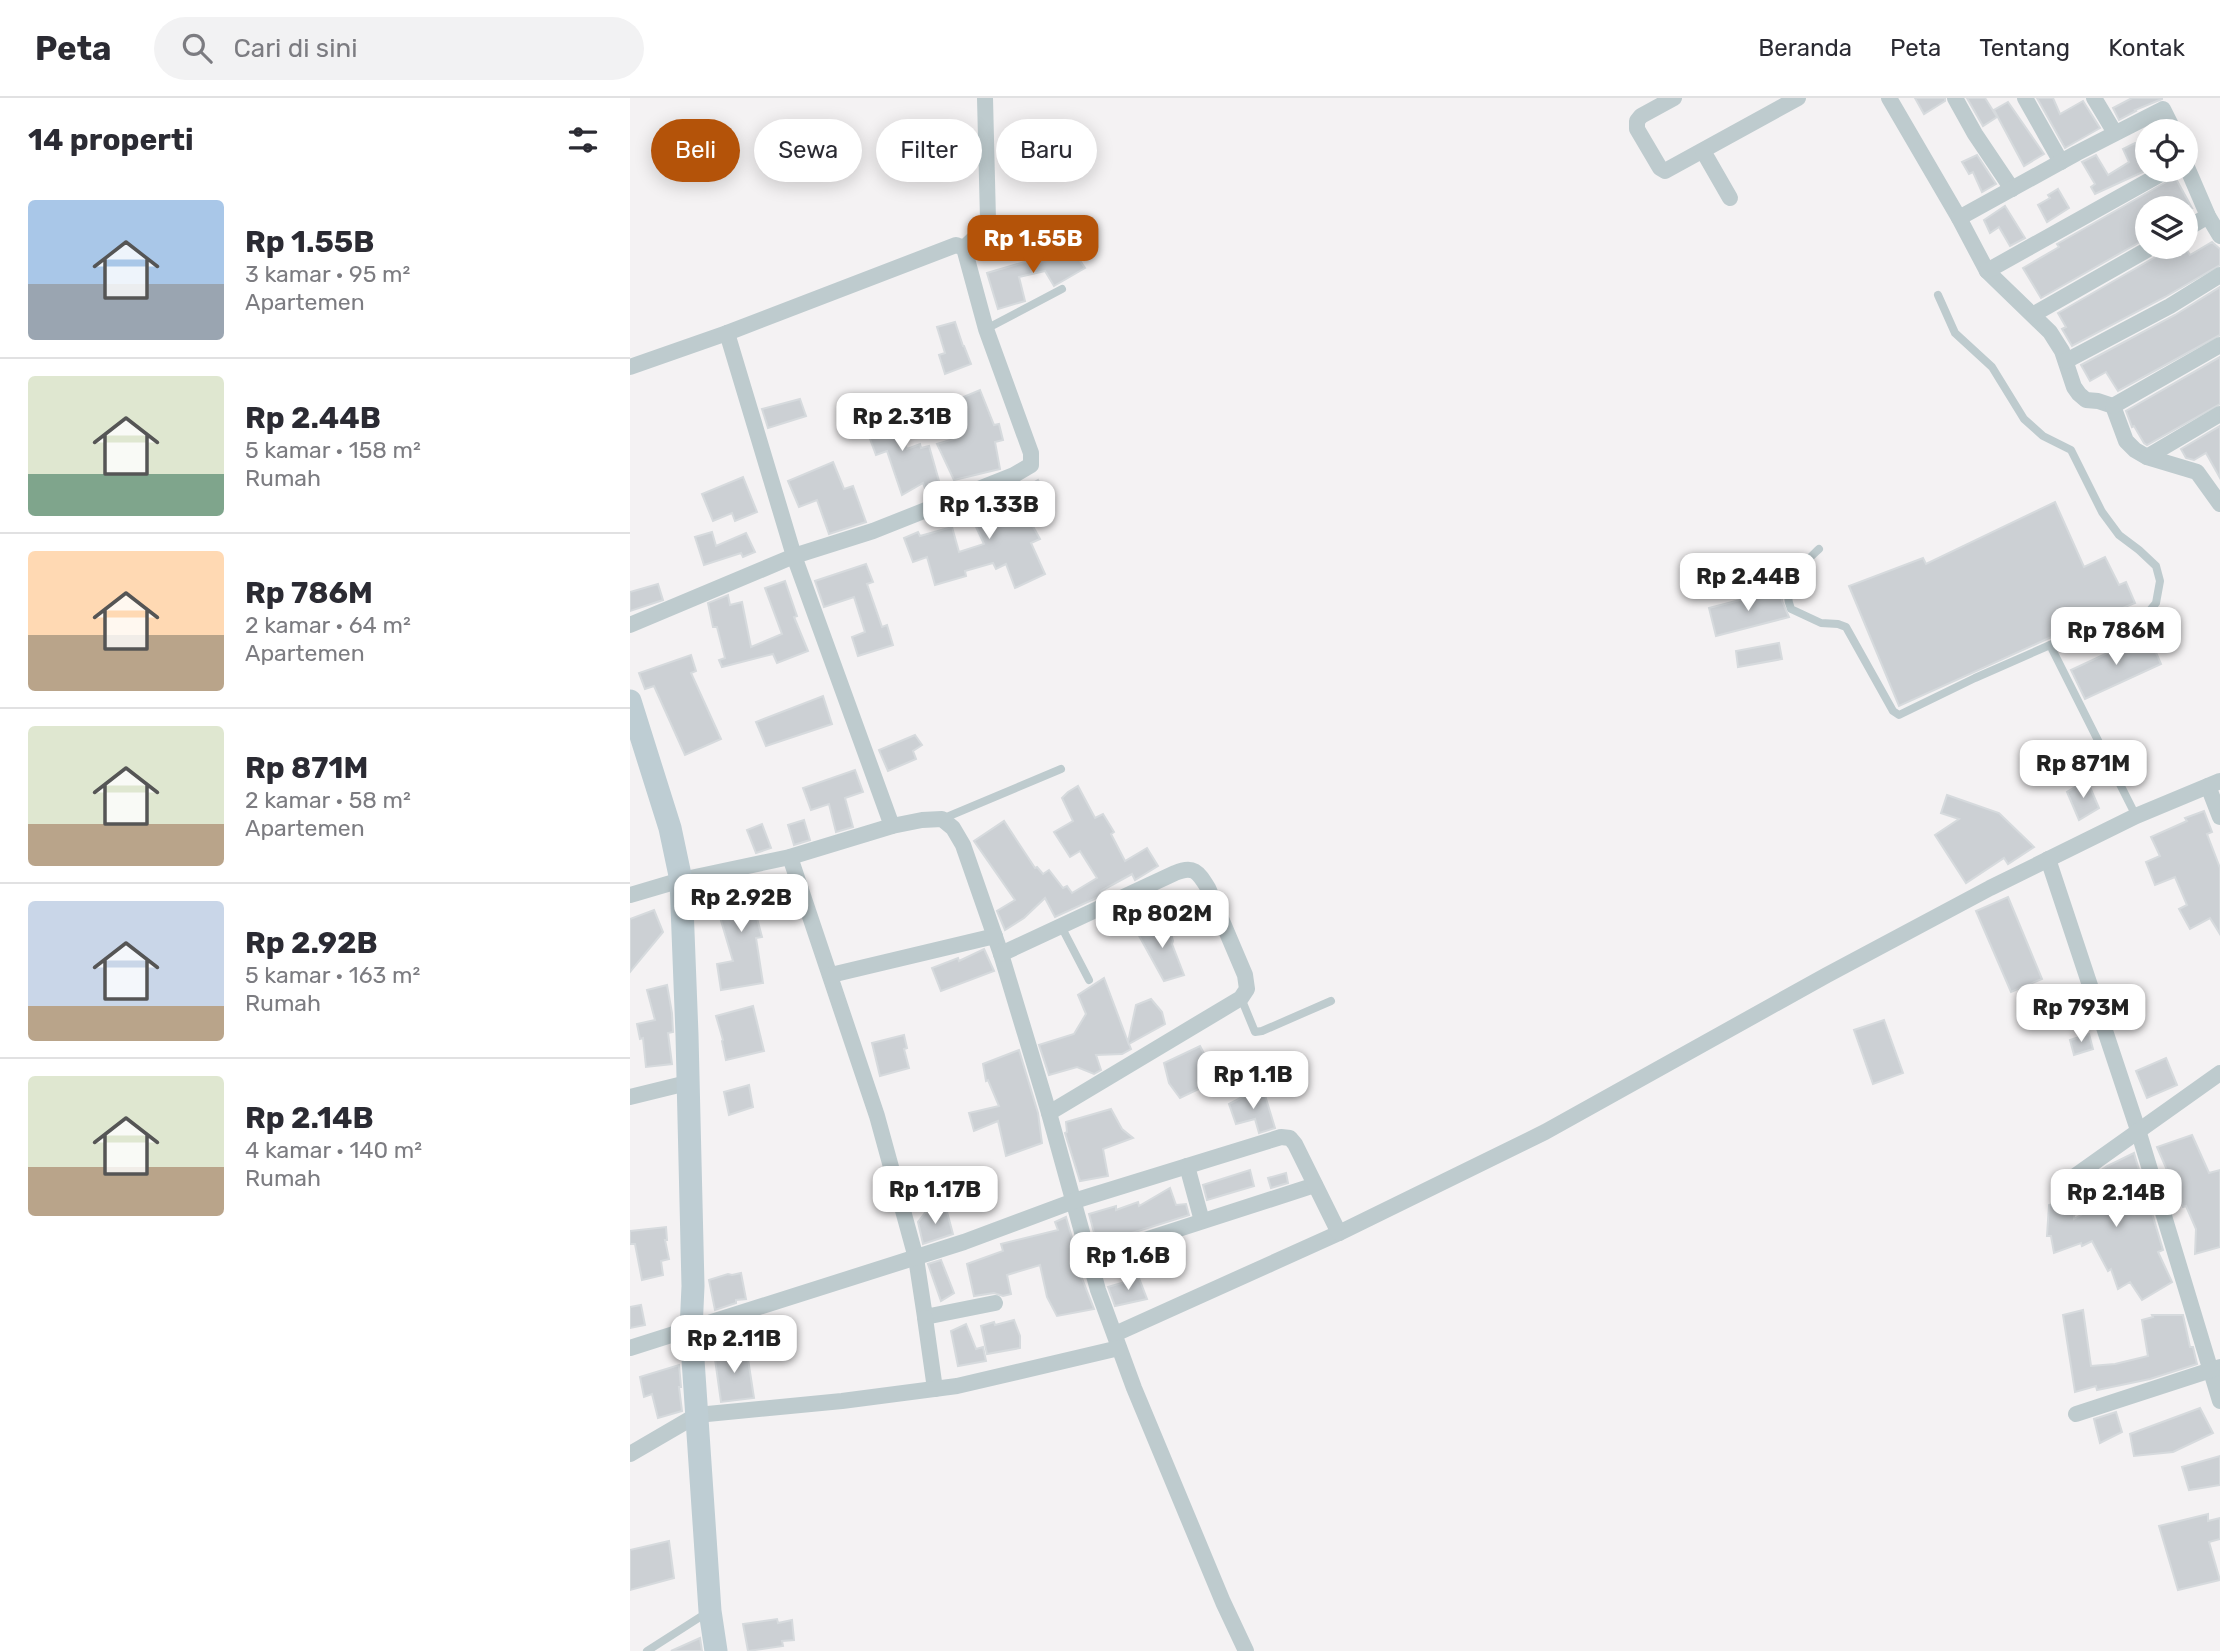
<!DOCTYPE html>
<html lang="id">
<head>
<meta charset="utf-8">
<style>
  :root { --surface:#fff; --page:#f2f2f3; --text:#2b2b33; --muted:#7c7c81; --line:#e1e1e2; --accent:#b45309 }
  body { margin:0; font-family:Rubik,sans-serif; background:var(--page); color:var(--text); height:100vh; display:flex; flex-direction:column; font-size:26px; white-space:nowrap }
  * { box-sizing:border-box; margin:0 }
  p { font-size:23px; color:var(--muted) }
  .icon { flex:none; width:38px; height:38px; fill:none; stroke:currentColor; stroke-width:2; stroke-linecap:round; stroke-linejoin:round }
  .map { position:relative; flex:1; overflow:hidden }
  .sheet { display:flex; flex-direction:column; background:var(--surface); width:630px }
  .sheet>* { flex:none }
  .hud { position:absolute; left:21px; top:21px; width:665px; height:63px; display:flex; gap:14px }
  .buttons { position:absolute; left:1505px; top:21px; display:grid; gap:14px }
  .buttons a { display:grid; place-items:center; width:63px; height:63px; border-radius:50%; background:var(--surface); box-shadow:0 4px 18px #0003; font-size:35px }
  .price { position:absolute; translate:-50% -60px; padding:0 16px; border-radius:14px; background:#fff; color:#222; font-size:23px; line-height:46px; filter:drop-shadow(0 2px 4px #0008) }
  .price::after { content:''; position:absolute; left:50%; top:42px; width:21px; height:16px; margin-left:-10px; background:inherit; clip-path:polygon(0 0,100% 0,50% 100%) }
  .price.active { background:var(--accent); color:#fff }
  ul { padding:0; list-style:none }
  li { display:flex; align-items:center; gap:21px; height:175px; padding:0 28px }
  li+li { border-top:2px solid var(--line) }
  li span { display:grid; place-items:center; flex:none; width:196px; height:140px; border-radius:7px; color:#555 }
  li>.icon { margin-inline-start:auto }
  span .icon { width:84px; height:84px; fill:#fffc; stroke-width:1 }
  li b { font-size:30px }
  h2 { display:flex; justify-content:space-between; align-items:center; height:84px; padding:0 28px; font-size:30px }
  .pill { padding:0 24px; border-radius:32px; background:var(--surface); box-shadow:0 4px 18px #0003; font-size:24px; line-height:63px }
  .pill.active { background:var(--accent); color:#fff }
  header { display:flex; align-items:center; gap:42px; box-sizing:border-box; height:98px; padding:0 35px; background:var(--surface); border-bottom:2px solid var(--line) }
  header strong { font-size:33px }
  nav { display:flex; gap:38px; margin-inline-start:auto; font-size:24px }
  .search { width:490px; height:63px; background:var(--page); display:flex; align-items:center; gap:18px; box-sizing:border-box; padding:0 24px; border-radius:38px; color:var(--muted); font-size:26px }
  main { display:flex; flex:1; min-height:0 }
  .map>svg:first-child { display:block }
</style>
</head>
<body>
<header>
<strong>Peta</strong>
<div class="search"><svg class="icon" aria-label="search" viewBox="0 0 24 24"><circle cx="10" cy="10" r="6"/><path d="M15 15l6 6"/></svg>Cari di sini</div>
<nav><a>Beranda</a><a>Peta</a><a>Tentang</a><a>Kontak</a></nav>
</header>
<main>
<section class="sheet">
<h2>14 properti<svg class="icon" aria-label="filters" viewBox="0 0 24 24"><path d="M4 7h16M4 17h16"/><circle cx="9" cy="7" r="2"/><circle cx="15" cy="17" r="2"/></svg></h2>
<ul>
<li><span style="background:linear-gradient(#a9c7e8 60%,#9aa5b1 0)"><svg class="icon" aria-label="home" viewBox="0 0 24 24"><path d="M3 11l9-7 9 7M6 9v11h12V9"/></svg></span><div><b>Rp 1.55B</b><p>3 kamar · 95 m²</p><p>Apartemen</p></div></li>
<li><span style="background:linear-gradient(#dfe7d0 70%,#7fa58c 0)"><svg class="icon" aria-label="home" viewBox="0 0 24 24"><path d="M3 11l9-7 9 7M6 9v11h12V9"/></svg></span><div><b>Rp 2.44B</b><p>5 kamar · 158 m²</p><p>Rumah</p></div></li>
<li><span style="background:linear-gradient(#ffd9b3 60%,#b9a48a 0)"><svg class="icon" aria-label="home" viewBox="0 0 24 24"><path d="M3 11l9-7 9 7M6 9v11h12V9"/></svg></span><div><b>Rp 786M</b><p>2 kamar · 64 m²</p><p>Apartemen</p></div></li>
<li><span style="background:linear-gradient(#dfe7d0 70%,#b9a48a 0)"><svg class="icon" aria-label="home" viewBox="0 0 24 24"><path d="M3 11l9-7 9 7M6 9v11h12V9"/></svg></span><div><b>Rp 871M</b><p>2 kamar · 58 m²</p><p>Apartemen</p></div></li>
<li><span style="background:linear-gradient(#c9d6e8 75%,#b9a48a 0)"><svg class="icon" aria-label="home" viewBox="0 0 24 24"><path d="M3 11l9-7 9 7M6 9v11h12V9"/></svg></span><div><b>Rp 2.92B</b><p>5 kamar · 163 m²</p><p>Rumah</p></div></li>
<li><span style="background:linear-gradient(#dfe7d0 65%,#b9a48a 0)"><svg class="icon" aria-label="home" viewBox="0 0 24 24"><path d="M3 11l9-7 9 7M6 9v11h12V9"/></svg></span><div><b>Rp 2.14B</b><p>4 kamar · 140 m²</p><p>Rumah</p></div></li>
</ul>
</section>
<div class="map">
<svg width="1590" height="1553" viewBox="0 0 1590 1553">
  <rect width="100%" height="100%" fill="#f4f2f3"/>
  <g fill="#ccd0d4" stroke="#d6dadd" stroke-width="2">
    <path d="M 1285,0 L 1315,0 L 1315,3 L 1294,16 Z"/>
    <path d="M 1337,0 L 1355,0 L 1367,19 L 1353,28 Z"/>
    <path d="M 1407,0 L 1423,0 L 1430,16 L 1453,3 L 1470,30 L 1435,50 Z"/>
    <path d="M 1502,0 L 1532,0 L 1532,1 L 1505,12 L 1506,13 L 1489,22 L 1483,10 Z"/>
    <path d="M 1378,4 L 1414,56 L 1394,68 L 1364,12 Z"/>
    <path d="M 1505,45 L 1511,55 L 1517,52 L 1517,72 L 1465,96 L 1461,89 L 1465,86 L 1452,64 L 1466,57 L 1478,77 L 1499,64 L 1493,51 Z"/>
    <path d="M 1347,57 L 1366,86 L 1352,94 L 1343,74 L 1339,76 L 1332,64 Z"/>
    <path d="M 1545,79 L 1562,110 L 1517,110 L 1517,140 L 1411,200 L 1393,170 L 1429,149 L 1427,146 Z"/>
    <path d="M 1428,91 L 1439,110 L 1417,124 L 1408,107 L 1420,100 L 1418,97 Z"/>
    <path d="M 1375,108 L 1395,140 L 1380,148 L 1369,129 L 1360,135 L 1354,122 Z"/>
    <path d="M 1582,144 L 1590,151 L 1590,167 L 1535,199 L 1442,248 L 1432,231 L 1436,229 L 1428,215 L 1527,158 L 1532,149 L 1555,149 L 1560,157 Z"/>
    <path d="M 438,145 L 455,170 L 424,188 L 415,173 L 389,179 L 395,203 L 368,211 L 357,175 L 415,158 Z"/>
    <path d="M 1590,189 L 1590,237 L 1488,293 L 1476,274 L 1460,283 L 1451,267 L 1545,217 Z"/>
    <path d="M 325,224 L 333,248 L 334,248 L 341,266 L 315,276 L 309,257 L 315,255 L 307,229 Z"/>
    <path d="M 1590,259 L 1590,306 L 1517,347 L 1514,345 L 1504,328 L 1502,329 L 1496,313 Z"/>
    <path d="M 350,292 L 364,327 L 369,326 L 373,342 L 365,344 L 370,371 L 324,382 L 307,346 L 324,341 L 321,328 L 327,326 L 319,305 Z"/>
    <path d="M 170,301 L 176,318 L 138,330 L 132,311 Z"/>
    <path d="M 259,306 L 277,351 L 290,346 L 291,350 L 299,348 L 311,390 L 314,393 L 298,399 L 293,385 L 272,397 L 257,353 L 246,357 L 231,317 Z"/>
    <path d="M 1590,328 L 1590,380 L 1576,355 L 1564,362 L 1556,360 L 1551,351 Z"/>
    <path d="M 203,364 L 214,391 L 223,388 L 236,424 L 199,436 L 187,402 L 169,409 L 158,383 Z"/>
    <path d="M 113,379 L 127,414 L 105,423 L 102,415 L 83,423 L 72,396 Z"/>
    <path d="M 408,382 L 422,410 L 400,423 L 410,441 L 401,445 L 415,476 L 385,490 L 376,466 L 366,471 L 363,465 L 335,473 L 336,478 L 305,487 L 297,459 L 283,464 L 274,440 L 288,434 L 290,438 L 322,429 L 329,454 L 354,446 L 341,418 L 379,400 Z"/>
    <path d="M 1425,404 L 1454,469 L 1475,459 L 1489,487 L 1496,484 L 1505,505 L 1417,541 L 1269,608 L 1219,488 L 1293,460 L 1296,466 Z"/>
    <path d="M 82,434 L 86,448 L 116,435 L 125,454 L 113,459 L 111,455 L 74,467 L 65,439 Z"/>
    <path d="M 236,466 L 243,484 L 237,486 L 252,529 L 257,527 L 263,547 L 228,558 L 222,539 L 235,534 L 224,499 L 194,509 L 185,483 Z"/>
    <path d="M 155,483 L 167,518 L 164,519 L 178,553 L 147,565 L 143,556 L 92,569 L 89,562 L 95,560 L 87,529 L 83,529 L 78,505 L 98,497 L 100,507 L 112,504 L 121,549 L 152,536 L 135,490 Z"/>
    <path d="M 28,486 L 33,502 L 0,513 L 0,494 Z"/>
    <path d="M 1152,491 L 1152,503 L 1159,519 L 1086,538 L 1079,510 Z"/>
    <path d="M 1518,536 L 1531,566 L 1455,601 L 1441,572 Z"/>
    <path d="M 1149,545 L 1152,561 L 1108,569 L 1106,553 Z"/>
    <path d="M 61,557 L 66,573 L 61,575 L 91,641 L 55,657 L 24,588 L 15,591 L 9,575 Z"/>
    <path d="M 193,598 L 202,626 L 136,648 L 126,624 Z"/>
    <path d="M 285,637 L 292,647 L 283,653 L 286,661 L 258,673 L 249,652 Z"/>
    <path d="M 225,672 L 233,694 L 215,700 L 223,729 L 206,734 L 199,706 L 181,712 L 173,690 Z"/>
    <path d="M 1457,682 L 1469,710 L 1449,722 L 1437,694 Z"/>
    <path d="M 448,688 L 465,720 L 473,716 L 484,734 L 481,736 L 495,763 L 517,750 L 528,768 L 505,782 L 502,776 L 471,793 L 473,797 L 425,819 L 415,800 L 394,820 L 375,832 L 367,813 L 385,802 L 344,743 L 374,723 L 405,770 L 407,769 L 413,776 L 419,772 L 433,790 L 437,788 L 442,795 L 467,780 L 450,753 L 440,759 L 424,734 L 443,723 L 432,700 L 438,694 Z"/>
    <path d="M 1317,697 L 1369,715 L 1404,749 L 1378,766 L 1374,760 L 1336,785 L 1305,737 L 1329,721 L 1311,715 Z"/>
    <path d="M 1574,713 L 1582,734 L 1577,736 L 1590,770 L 1590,836 L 1580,820 L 1560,831 L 1549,811 L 1557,807 L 1545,779 L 1525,787 L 1516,764 L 1530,758 L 1521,739 L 1557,723 L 1555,720 Z"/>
    <path d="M 174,722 L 180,742 L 164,747 L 158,727 Z"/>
    <path d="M 132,726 L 141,750 L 126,755 L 117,732 Z"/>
    <path d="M 137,784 L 141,805 L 124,809 L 132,839 L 126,840 L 133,885 L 91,892 L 87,866 L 103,863 L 89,816 L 86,816 L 82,795 Z"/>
    <path d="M 1378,799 L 1412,881 L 1381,894 L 1346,813 Z"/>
    <path d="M 24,812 L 33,834 L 0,874 L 0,821 Z"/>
    <path d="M 534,821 L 540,832 L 543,843 L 542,846 L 554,877 L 534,883 L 508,836 Z"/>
    <path d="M 354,851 L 364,873 L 311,893 L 302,870 L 328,860 L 329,863 Z"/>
    <path d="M 474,880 L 498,944 L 506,907 L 521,901 L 532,914 L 535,926 L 499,946 L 501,951 L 492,956 L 466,957 L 471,972 L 464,976 L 447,969 L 419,977 L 409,947 L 444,936 L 456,916 L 448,897 Z"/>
    <path d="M 37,887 L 42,915 L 43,934 L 38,935 L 42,966 L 16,969 L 13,940 L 10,941 L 7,926 L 25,922 L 17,892 Z"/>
    <path d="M 1426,897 L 1434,915 L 1407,928 L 1399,911 Z"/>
    <path d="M 123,908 L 134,953 L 96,962 L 92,943 L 93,942 L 86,918 Z"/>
    <path d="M 1254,922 L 1273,975 L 1243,986 L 1224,932 Z"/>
    <path d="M 1459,936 L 1463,951 L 1444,957 L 1440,942 Z"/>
    <path d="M 274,937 L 277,950 L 274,951 L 279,970 L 250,978 L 242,945 Z"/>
    <path d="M 570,948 L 578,963 L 570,968 L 581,985 L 550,1000 L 539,985 L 534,965 Z"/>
    <path d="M 389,952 L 408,1015 L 412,1045 L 376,1058 L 368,1023 L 344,1033 L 339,1015 L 369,1008 L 358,982 L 356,983 L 353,966 Z"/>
    <path d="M 1536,960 L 1547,987 L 1517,1000 L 1506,973 Z"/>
    <path d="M 119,987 L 123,1009 L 99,1017 L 94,994 Z"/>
    <path d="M 634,994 L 645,1030 L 629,1035 L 625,1021 L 606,1026 L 599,1006 L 618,996 Z"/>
    <path d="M 481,1011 L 492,1031 L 503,1040 L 473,1051 L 478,1078 L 450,1083 L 435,1035 L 437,1034 L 436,1024 Z"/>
    <path d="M 1562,1037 L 1579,1075 L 1590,1072 L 1590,1149 L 1565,1156 L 1566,1131 L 1556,1108 L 1553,1109 L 1527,1049 Z"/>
    <path d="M 1504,1055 L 1533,1152 L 1528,1154 L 1542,1184 L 1512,1202 L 1500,1184 L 1488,1191 L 1481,1171 L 1478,1173 L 1462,1143 L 1452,1148 L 1451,1145 L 1424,1155 L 1421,1138 L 1417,1138 L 1419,1107 L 1446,1100 L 1444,1121 L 1473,1104 L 1462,1079 L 1477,1068 Z"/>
    <path d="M 620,1072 L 624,1088 L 577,1102 L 573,1087 Z"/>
    <path d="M 656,1075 L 658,1085 L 641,1090 L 638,1080 Z"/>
    <path d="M 540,1090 L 546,1107 L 556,1106 L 559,1117 L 467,1146 L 459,1116 L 486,1108 L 486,1112 L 508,1104 L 509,1108 Z"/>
    <path d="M 316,1110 L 323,1136 L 293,1146 L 288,1124 L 295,1115 Z"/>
    <path d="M 436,1119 L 449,1164 L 446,1165 L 464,1211 L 427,1218 L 417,1199 L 410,1167 L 377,1177 L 381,1196 L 373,1198 L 364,1195 L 344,1198 L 337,1166 L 373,1153 L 371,1146 L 428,1132 L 425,1124 Z"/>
    <path d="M 36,1129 L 37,1142 L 35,1142 L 39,1161 L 31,1163 L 33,1177 L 12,1182 L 5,1146 L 0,1146 L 0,1133 Z"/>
    <path d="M 311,1162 L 324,1195 L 311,1203 L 298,1166 Z"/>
    <path d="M 111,1175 L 116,1201 L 106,1202 L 106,1205 L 85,1212 L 79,1182 L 98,1176 L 102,1177 Z"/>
    <path d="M 509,1180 L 517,1201 L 485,1208 L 478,1189 Z"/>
    <path d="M 11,1207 L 15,1227 L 0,1230 L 0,1209 Z"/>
    <path d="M 1453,1212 L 1461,1268 L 1485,1266 L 1518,1258 L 1512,1222 L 1523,1219 L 1522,1217 L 1553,1217 L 1560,1249 L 1563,1249 L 1567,1266 L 1520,1281 L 1467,1292 L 1466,1288 L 1445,1294 L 1433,1217 Z"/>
    <path d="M 384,1222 L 390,1238 L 390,1250 L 357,1256 L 351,1228 L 364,1224 L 365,1227 Z"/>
    <path d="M 336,1226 L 346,1251 L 353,1249 L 356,1263 L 328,1268 L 321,1233 Z"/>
    <path d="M 116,1248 L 124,1300 L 91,1304 L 84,1254 Z"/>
    <path d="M 49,1267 L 51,1289 L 49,1289 L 52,1313 L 28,1320 L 22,1296 L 14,1299 L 10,1279 Z"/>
    <path d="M 1570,1310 L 1583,1335 L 1543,1354 L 1504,1358 L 1500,1336 Z"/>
    <path d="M 1486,1314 L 1492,1334 L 1470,1345 L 1464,1321 Z"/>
    <path d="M 1590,1358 L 1590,1387 L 1559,1392 L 1552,1369 Z"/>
    <path d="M 1578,1416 L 1578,1423 L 1590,1420 L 1590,1441 L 1579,1444 L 1590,1482 L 1548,1492 L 1529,1428 Z"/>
    <path d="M 39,1443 L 44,1480 L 0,1492 L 0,1452 Z"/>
    <path d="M 147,1521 L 148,1525 L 162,1522 L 164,1542 L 152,1543 L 153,1548 L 118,1553 L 113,1526 Z"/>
    <path d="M 70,1540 L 72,1553 L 41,1553 Z"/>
  </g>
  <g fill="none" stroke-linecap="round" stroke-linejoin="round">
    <g stroke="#becbce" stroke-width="8">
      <path d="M 356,231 L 432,191"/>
      <path d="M 1189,451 C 1171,468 1150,484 1161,511 L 1191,525 L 1208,526 L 1216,529 L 1263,613 L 1269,617 L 1345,580 L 1420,547 L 1479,524 L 1516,517 L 1526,505 L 1530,483 L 1526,468 L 1509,452 L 1489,437 L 1472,414 L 1441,352 L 1413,338 L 1394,321 L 1362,269 L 1325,235 L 1308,197"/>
      <path d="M 1420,547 L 1506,718"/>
      <path d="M 312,721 L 431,671"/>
      <path d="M 432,830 L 459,882"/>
      <path d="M 611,900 L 625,934 L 632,933 L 701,903"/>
      <path d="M 17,1553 L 78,1514"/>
    </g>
    <g stroke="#becbce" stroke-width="16">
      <path d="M 1044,0 L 1011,18 L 1007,23 L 1007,31 L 1030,70 L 1035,73 L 1168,0"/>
      <path d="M 1259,0 L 1329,120"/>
      <path d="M 1325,0 L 1345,36 L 1382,91"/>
      <path d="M 1395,0 L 1431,64"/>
      <path d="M 1464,0 L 1485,35"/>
      <path d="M 1544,33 L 1533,11 L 1447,55 L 1329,120 L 1357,173 L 1420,234 L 1432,253 L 1444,289 L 1449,296 L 1456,302 L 1468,303 L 1483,308 L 1496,343 L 1505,352 L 1517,359 L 1567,374 L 1590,406"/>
      <path d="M 1073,53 L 1100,100"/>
      <path d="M 1556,67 L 1578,118 L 1590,138"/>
      <path d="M 1556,131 L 1578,118"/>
      <path d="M 334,150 L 354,131 L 358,122 L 355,0"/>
      <path d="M 1357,173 L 1538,72"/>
      <path d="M 1404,216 L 1522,149"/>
      <path d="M 97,235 L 164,458 L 262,728"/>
      <path d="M 1436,263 L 1540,208 L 1590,177"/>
      <path d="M 0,269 L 97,235 L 326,147 L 334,150"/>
      <path d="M 1483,308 L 1590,247"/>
      <path d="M 1517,359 L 1590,316"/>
      <path d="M 0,527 L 164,458 L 243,433 L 384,377 L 401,367 L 401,355 L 356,231 L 334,150"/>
      <path d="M 1578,688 L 1590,719"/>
      <path d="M 160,759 L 247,1018 L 286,1160 L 295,1219 L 365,1205"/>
      <path d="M 1418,761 L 1508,1032 L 1590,1303"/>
      <path d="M 0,797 L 51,782 L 160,759 L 262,728 L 292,722 L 312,721 L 323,730 L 333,747 L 371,856 L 419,1015 L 468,1192 L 504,1290 L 593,1504 L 616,1553"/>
      <path d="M 371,856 L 545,775 C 564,767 568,774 578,790 L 615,877 L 617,891 L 611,900 L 419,1015"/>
      <path d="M 201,877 L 365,838"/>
      <path d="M 0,999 L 57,985"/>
      <path d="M 557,1068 L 572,1123"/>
      <path d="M 1431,1088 L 1590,975"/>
      <path d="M 459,1160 L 685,1087"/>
      <path d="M 295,1220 L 305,1291"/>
      <path d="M 485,1236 L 709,1135 L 915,1034 L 1197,877 L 1360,790 L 1506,718 L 1590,683"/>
      <path d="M 0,1250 L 334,1144 L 444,1103 L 651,1039 L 660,1040 L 665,1046 L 709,1135"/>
      <path d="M 1446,1316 L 1590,1269"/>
      <path d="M 0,1356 L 67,1317 L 212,1303 L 327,1288 L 489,1250"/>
    </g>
    <path stroke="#becdd3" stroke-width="23" d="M 0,603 L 40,730 L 51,782 L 57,937 L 63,1188 L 61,1232 L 80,1513 L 86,1553"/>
  </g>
</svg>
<div class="buttons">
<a><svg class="icon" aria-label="locate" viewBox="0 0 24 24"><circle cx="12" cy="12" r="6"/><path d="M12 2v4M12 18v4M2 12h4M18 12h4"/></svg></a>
<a><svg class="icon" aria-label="layers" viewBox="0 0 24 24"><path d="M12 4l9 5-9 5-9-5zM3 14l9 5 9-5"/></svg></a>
</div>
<b class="price active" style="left:403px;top:177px">Rp 1.55B</b>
<b class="price" style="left:272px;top:355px">Rp 2.31B</b>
<b class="price" style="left:359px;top:443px">Rp 1.33B</b>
<b class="price" style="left:1118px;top:515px">Rp 2.44B</b>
<b class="price" style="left:1486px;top:569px">Rp 786M</b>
<b class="price" style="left:1453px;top:702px">Rp 871M</b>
<b class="price" style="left:111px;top:836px">Rp 2.92B</b>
<b class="price" style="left:532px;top:852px">Rp 802M</b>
<b class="price" style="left:1451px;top:946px">Rp 793M</b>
<b class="price" style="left:623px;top:1013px">Rp 1.1B</b>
<b class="price" style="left:305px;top:1128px">Rp 1.17B</b>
<b class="price" style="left:1486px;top:1131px">Rp 2.14B</b>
<b class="price" style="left:498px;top:1194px">Rp 1.6B</b>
<b class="price" style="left:104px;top:1277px">Rp 2.11B</b>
<div class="hud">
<a class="pill active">Beli</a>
<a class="pill">Sewa</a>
<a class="pill">Filter</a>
<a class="pill">Baru</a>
</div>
</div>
</main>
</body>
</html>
